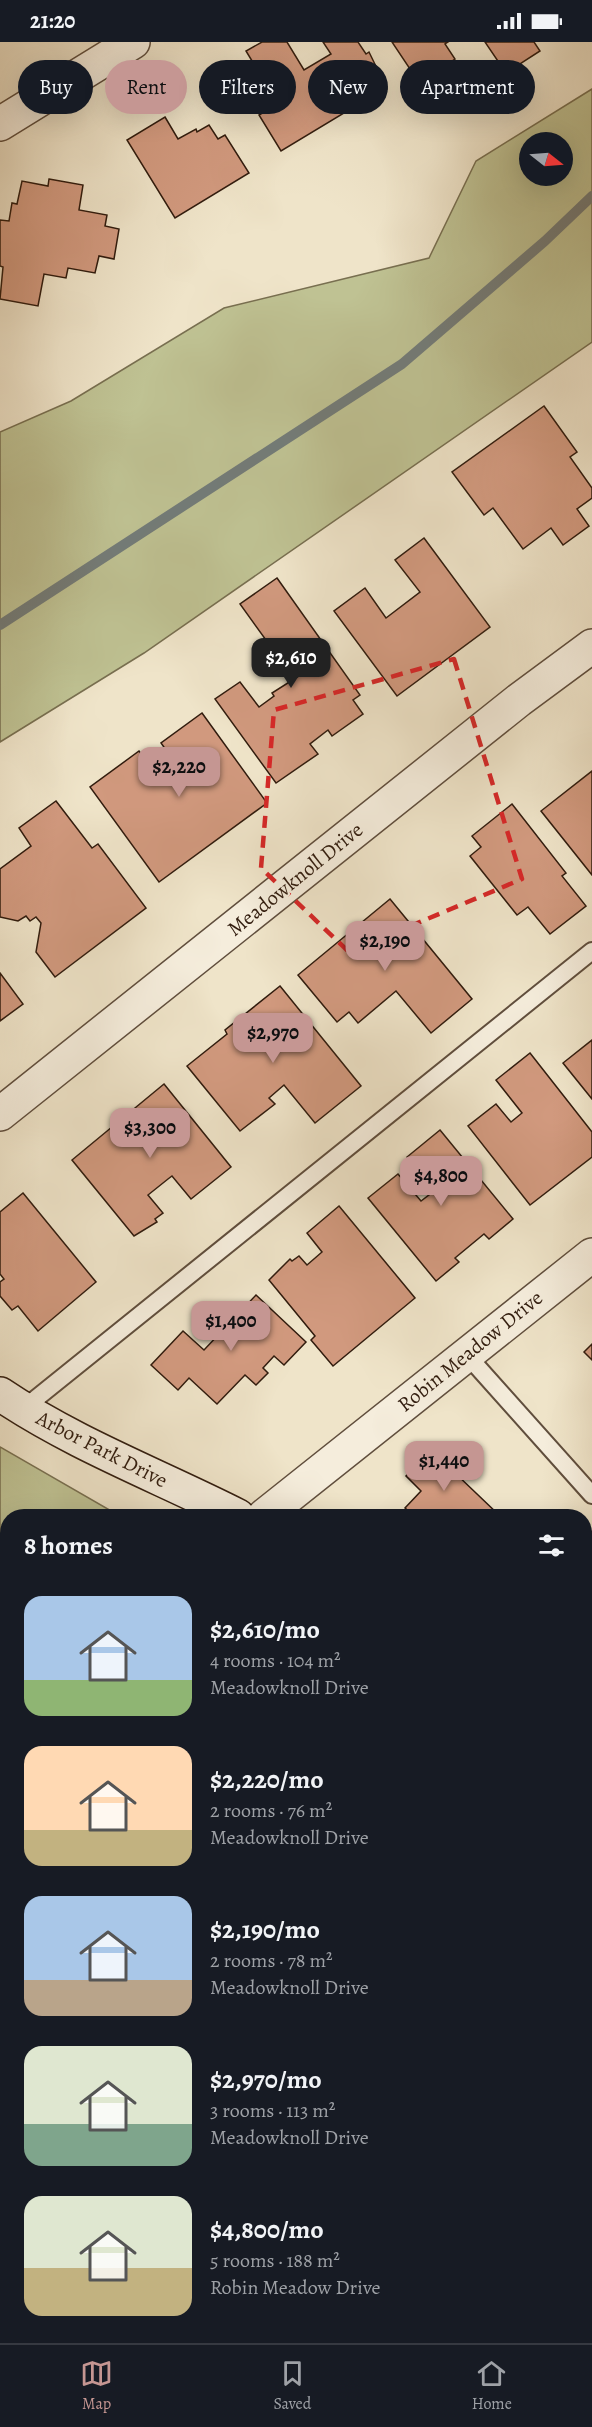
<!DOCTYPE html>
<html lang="en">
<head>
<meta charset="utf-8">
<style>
  :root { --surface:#171b24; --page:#20242c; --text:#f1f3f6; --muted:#9ea1a6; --line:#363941; --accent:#c59692 }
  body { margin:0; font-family:Alegreya,serif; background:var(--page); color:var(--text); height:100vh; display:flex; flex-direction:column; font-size:22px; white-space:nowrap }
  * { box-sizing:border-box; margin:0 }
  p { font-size:20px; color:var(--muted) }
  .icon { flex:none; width:33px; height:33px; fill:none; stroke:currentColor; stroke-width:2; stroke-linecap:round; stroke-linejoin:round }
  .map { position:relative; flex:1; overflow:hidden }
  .sheet { position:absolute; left:0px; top:1467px; width:592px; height:834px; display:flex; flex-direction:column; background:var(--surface); border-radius:24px 24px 0 0; box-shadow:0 6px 24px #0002 }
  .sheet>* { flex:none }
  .banner { position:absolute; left:18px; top:18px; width:556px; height:54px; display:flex; gap:12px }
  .needle { width:39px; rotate:107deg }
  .tools { position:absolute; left:519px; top:90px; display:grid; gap:12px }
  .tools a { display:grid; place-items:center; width:54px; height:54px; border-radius:50%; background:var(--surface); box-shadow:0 6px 24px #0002; font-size:30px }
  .price { position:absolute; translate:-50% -51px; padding:0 14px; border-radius:12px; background:var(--accent); color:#111; font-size:20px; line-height:39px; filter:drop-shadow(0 2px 3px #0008) }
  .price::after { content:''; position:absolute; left:50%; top:36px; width:18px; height:14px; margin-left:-9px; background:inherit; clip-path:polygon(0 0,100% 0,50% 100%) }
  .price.selected { background:#222; color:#fff }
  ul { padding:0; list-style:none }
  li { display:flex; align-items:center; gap:18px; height:150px; padding:0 24px }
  li span { display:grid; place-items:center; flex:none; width:168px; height:120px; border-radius:18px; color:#555 }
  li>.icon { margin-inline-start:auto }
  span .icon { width:72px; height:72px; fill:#fffc; stroke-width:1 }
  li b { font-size:26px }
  h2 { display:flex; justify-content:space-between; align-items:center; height:72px; padding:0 24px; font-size:26px }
  .chip { padding:0 21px; border-radius:27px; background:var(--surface); box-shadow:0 6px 24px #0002; font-size:21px; line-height:54px }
  .chip.selected { background:var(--accent); color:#111 }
  .status { display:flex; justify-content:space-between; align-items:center; height:42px; padding:0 30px; background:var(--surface); direction:ltr }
  .status svg { height:16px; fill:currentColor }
  .tabs { display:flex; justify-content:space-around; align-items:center; height:84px; border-top:2px solid var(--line); background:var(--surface); font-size:16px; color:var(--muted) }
  .tabs a { display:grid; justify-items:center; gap:3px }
  .tabs .selected { color:var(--accent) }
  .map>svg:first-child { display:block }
</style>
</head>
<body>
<div class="status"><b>21:20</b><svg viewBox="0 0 49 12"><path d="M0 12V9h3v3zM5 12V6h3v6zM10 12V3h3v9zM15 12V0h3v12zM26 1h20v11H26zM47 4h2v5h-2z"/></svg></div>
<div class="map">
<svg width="592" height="2301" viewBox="0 0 592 2301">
  <rect width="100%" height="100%" fill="#efe4c9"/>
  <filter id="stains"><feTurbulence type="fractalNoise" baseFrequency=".00333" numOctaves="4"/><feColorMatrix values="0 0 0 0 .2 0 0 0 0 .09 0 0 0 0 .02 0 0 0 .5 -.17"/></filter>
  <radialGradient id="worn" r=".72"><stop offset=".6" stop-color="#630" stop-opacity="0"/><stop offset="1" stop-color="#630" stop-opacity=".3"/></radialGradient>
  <g fill="#bfc293" stroke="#786f50" stroke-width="1.5" fill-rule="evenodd">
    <path d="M 592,47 L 592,300 L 144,611 L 0,700 L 0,390 L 71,359 L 224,266 L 429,216 L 476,119 ZM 530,100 L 562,100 L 562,134 L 530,134 Z"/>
    <path d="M 0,1405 L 120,1474 L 8,1474 L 7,1651 L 0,1645 Z"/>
    <path d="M 585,1842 L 592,1849 L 592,2177 L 585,2172 Z"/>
  </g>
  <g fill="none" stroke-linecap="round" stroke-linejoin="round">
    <g stroke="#737c79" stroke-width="10">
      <path d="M 0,583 L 402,322 L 545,199 L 592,154"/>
      <path d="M 0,1504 L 8,1507"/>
      <path d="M 585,1989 L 592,1991"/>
    </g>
  </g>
  <g fill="#d1997e" stroke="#311c0e" stroke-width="1.5">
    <path d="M 262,0 L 287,0 L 304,28 L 331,12 L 323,0 L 358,0 L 366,12 L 369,10 L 387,47 L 369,61 L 367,57 L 281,109 L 259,73 L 278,62 L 246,9 Z"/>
    <path d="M 392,0 L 448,0 L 445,2 L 455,17 L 446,23 L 449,28 L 422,45 Z"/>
    <path d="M 485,0 L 534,0 L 540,9 L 506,31 Z"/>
    <path d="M 165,75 L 178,97 L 196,87 L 197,90 L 209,83 L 218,97 L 225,93 L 249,131 L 175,176 L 127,98 Z"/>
    <path d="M 49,137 L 83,143 L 79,168 L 107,173 L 105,184 L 119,187 L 114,217 L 99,214 L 95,231 L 68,226 L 66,236 L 44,232 L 38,264 L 0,257 L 3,225 L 0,224 L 0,178 L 9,179 L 12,161 L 17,162 L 22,139 L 48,144 Z"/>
    <path d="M 544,364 L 577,410 L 570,415 L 592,446 L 592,456 L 577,467 L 589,484 L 563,503 L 551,486 L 523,507 L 493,466 L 484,473 L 452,430 Z"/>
    <path d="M 424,496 L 490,585 L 397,654 L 334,569 L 365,546 L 386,576 L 420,550 L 395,518 Z"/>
    <path d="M 277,536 L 360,653 L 353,658 L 363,672 L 332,694 L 328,688 L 310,702 L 318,712 L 276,741 L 215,657 L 240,640 L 259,665 L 274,654 L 272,651 L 302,632 L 278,600 L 271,605 L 240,562 Z"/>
    <path d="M 202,671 L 267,761 L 159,840 L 90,745 L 139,709 L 153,728 L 171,715 L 161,701 Z"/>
    <path d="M 592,729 L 592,833 L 541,769 Z"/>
    <path d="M 56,759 L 92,806 L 98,802 L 146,866 L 55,935 L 36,910 L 41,881 L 36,875 L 30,879 L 26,874 L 18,879 L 0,875 L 0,827 L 31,804 L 19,786 Z"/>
    <path d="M 512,762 L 566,831 L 562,834 L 586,864 L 550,892 L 528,865 L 517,873 L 470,814 L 481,805 L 472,794 Z"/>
    <path d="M 390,857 L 472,957 L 431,991 L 396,949 L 358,981 L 349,970 L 337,980 L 298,933 Z"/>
    <path d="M 0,931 L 23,962 L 0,979 Z"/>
    <path d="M 280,944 L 361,1044 L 315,1081 L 284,1043 L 269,1056 L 275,1062 L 240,1089 L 187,1024 L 227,992 L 225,988 Z"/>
    <path d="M 592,998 L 592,1057 L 563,1021 Z"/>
    <path d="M 530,1011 L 592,1090 L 592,1115 L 530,1163 L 468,1084 L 496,1062 L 511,1080 L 522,1071 L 496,1038 Z"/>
    <path d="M 164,1042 L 231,1125 L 191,1157 L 172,1134 L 168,1137 L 148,1153 L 163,1171 L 155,1177 L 157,1180 L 134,1194 L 72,1118 Z"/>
    <path d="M 440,1088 L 513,1177 L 489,1197 L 484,1192 L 455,1216 L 459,1220 L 436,1239 L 368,1156 L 398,1132 L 421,1159 L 434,1149 L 407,1115 Z"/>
    <path d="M 23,1151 L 96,1240 L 38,1289 L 18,1264 L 12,1268 L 0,1254 L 0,1240 L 4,1237 L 0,1232 L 0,1170 Z"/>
    <path d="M 339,1164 L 415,1256 L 333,1324 L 311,1298 L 315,1294 L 269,1238 L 290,1217 L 292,1219 L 299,1214 L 307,1223 L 322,1210 L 307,1191 Z"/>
    <path d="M 256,1253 L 306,1300 L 284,1323 L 274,1314 L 263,1326 L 268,1331 L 256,1343 L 245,1333 L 217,1362 L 189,1336 L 178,1348 L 151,1323 L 183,1289 L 204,1308 Z"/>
    <path d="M 592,1302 L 592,1318 L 584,1310 Z"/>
    <path d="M 431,1408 L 500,1474 L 414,1474 L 405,1466 L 421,1449 L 406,1434 Z"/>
    <path d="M 585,1483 L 592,1490 L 592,1532 L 585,1539 Z"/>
    <path d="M 585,1543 L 592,1550 L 592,1636 L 585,1643 Z"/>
    <path d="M 0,1702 L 7,1704 L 5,1708 L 8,1709 L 8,1777 L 3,1790 L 0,1789 Z"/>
    <path d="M 592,2218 L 592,2295 L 590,2296 L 592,2301 L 532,2301 L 528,2294 L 585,2294 L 585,2245 L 587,2244 L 585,2239 L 585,2220 Z"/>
    <path d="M 149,2294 L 269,2294 L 273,2300 L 153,2301 Z"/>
    <path d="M 308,2294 L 450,2294 L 455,2301 L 306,2301 L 303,2297 Z"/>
  </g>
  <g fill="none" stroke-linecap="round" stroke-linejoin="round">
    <defs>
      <g id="lane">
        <path d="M 466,1312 L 592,1453"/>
        <path d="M 23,1367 L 592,909"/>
        <path d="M 0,1971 L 8,1950"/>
      </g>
      <g id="street">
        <path d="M 0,82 L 133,0"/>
        <path d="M 0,1072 L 519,658 L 592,604"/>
        <path d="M 264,1474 L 592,1213"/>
      </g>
      <g id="secondary">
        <path d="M 0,1352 C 74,1402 159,1434 238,1474"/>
        <path d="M 585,1779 L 592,1787"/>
        <path d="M 0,2268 L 8,2276"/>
        <path d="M 24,2294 L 32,2301"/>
      </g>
    </defs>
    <use href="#lane" stroke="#604e3d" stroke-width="20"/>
    <use href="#street" stroke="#604e3d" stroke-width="36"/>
    <use href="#secondary" stroke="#311c0e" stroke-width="36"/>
    <use href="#lane" stroke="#f5eddc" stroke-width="16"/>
    <use href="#street" stroke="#f5eddc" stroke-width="33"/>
    <use href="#secondary" stroke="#f5eddc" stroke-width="33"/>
  </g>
  <path fill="none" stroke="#d62828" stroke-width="4.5" stroke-dasharray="12 8" stroke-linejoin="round" d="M 454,617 L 522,837 L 349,910 L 261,826 L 274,668 Z"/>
  <g text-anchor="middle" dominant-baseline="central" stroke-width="4.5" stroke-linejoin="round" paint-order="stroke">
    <g font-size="21" fill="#311c0e" stroke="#f5eddc">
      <text transform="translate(295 837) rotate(-39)">Meadowknoll Drive</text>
      <text transform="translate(470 1309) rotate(-39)">Robin Meadow Drive</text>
      <text transform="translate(102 1407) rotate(27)">Arbor Park Drive</text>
    </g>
  </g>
  <rect width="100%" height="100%" filter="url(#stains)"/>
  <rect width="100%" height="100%" fill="url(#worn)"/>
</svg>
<div class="tools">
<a><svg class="needle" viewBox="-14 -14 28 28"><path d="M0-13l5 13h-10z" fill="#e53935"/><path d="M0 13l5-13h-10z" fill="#9ea1a6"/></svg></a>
</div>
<b class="price selected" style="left:291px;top:647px">$2,610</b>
<b class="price" style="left:179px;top:756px">$2,220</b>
<b class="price" style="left:385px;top:930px">$2,190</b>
<b class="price" style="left:273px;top:1022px">$2,970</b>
<b class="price" style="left:150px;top:1117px">$3,300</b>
<b class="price" style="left:441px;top:1165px">$4,800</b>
<b class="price" style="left:231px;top:1310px">$1,400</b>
<b class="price" style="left:444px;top:1450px">$1,440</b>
<div class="banner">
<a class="chip">Buy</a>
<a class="chip selected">Rent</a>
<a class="chip">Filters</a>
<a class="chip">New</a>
<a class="chip">Apartment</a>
</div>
<section class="sheet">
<h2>8 homes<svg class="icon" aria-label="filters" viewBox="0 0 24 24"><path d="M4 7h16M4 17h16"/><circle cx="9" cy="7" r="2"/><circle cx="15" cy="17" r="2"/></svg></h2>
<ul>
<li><span style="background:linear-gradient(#a9c7e8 70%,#8fb573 0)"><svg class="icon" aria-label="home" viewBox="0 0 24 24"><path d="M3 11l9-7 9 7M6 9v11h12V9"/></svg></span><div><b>$2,610/mo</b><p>4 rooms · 104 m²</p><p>Meadowknoll Drive</p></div></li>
<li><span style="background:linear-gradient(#ffd9b3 70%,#c2b280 0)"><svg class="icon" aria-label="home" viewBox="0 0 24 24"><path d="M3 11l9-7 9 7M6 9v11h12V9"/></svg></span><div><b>$2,220/mo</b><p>2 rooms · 76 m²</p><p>Meadowknoll Drive</p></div></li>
<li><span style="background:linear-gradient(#a9c7e8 70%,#b9a48a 0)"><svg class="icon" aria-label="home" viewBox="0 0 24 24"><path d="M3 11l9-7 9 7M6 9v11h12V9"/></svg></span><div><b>$2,190/mo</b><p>2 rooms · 78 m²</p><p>Meadowknoll Drive</p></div></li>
<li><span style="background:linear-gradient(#dfe7d0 65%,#7fa58c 0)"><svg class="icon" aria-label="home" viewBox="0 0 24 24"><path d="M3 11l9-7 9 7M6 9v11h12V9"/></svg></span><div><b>$2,970/mo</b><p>3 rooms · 113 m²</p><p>Meadowknoll Drive</p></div></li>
<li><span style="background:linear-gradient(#dfe7d0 60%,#c2b280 0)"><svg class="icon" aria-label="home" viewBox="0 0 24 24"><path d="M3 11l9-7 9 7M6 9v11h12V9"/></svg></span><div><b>$4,800/mo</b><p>5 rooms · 188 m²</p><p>Robin Meadow Drive</p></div></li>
</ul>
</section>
</div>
<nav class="tabs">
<a class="selected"><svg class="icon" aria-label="map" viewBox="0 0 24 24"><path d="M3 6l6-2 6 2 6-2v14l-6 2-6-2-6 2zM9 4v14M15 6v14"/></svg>Map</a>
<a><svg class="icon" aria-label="saved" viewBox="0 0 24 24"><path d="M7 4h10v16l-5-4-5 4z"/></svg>Saved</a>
<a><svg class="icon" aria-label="home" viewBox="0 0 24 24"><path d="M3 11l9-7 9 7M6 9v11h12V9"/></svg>Home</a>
</nav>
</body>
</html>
